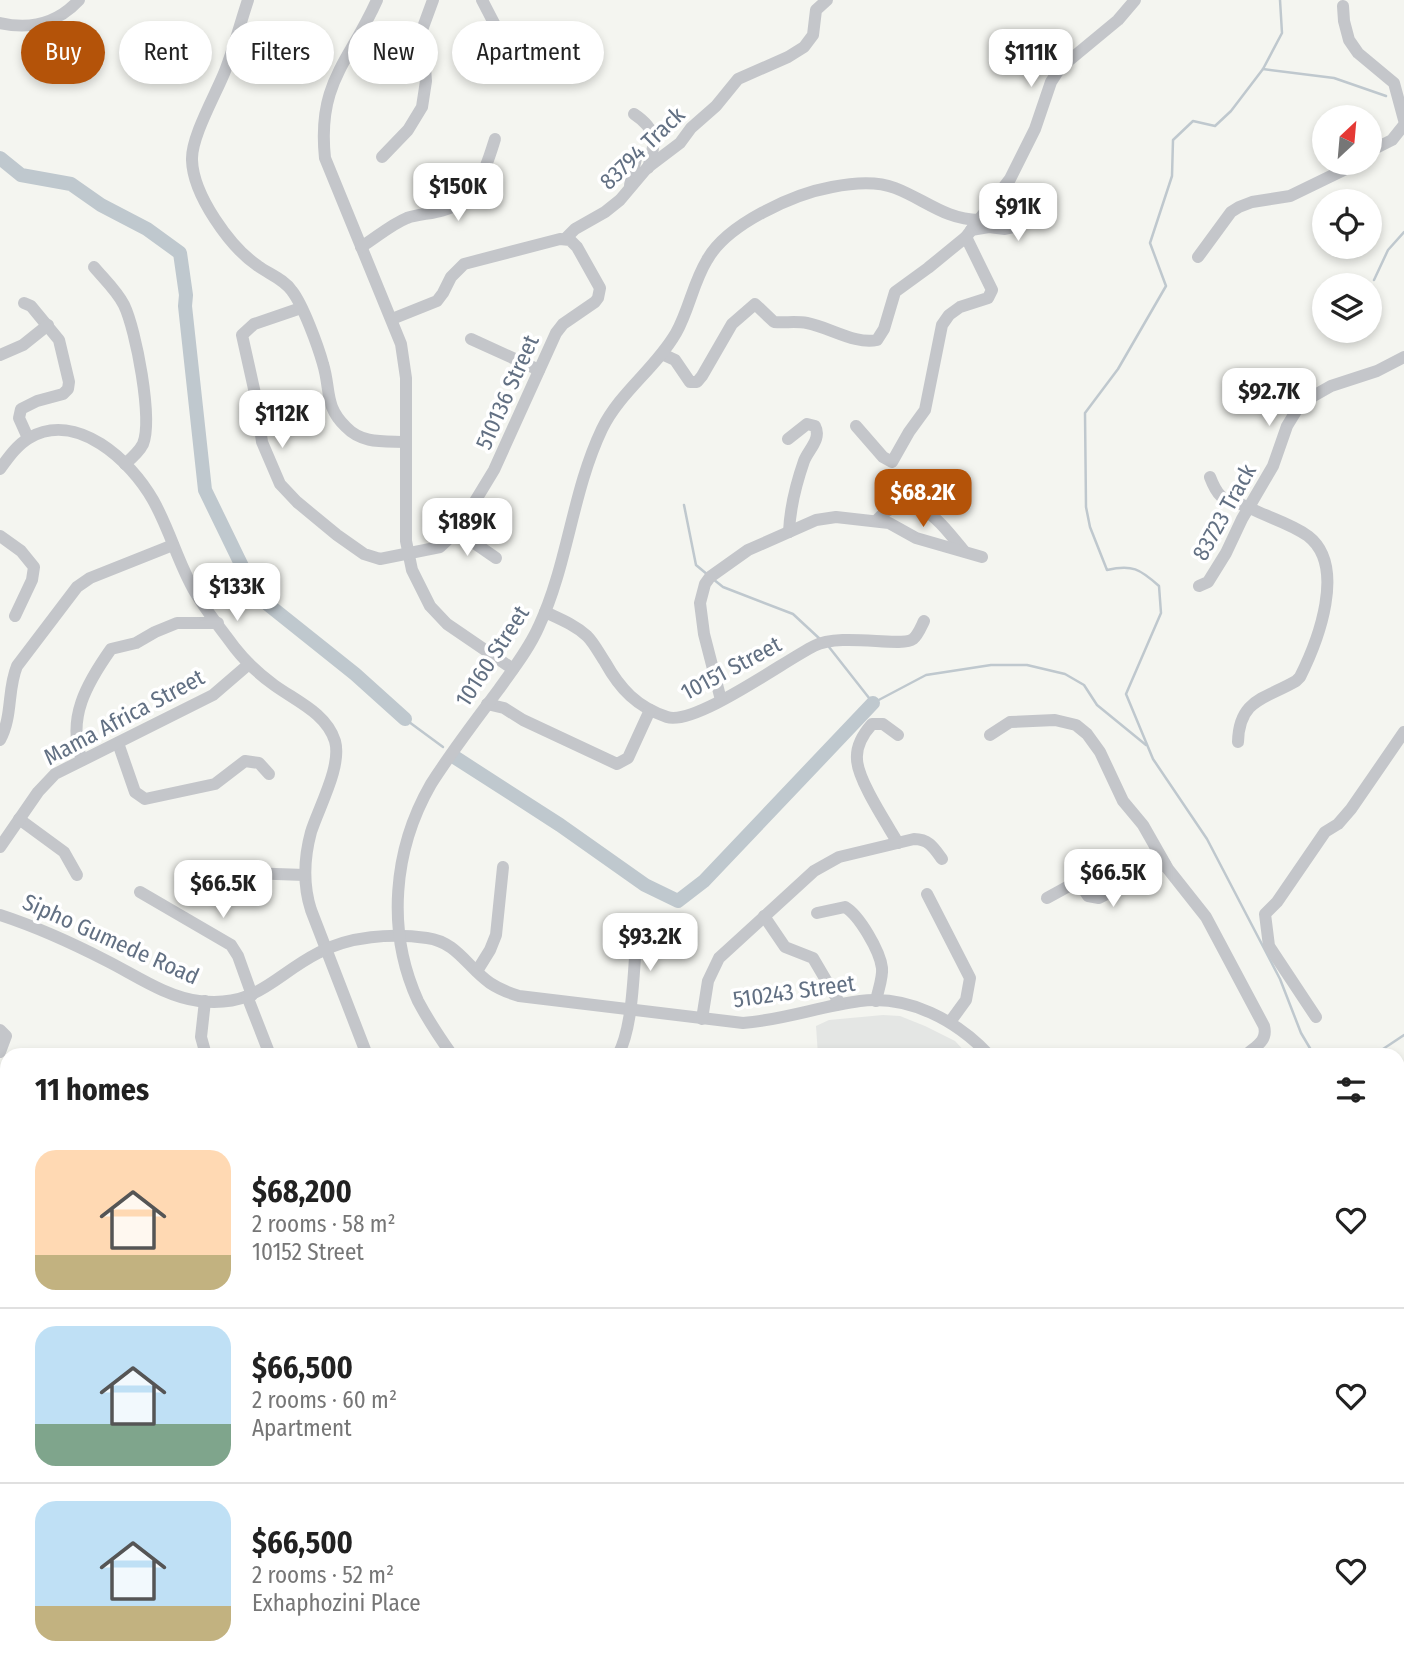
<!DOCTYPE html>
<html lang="en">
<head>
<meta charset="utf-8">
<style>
  :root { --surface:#fff; --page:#f6f6f6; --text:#222; --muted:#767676; --line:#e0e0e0; --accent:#b45309 }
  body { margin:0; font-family:"Fira Sans Condensed",sans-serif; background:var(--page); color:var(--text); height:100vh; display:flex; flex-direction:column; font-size:26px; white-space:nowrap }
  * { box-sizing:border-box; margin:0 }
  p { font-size:23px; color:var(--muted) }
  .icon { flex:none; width:38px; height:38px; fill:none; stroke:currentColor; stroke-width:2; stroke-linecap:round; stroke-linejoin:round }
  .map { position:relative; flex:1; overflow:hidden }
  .details { position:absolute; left:0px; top:1048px; width:1405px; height:625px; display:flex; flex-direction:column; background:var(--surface); border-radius:21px 21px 0 0; box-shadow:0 4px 10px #0003 }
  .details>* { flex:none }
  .guide { position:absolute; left:21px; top:21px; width:700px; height:63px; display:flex; gap:14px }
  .needle { width:46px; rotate:26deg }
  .buttons { position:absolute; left:1312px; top:105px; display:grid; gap:14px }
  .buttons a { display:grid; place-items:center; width:70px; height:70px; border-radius:50%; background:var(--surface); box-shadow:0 4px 10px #0003; font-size:35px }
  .price { position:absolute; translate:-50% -60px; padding:0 16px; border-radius:14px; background:#fff; color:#222; font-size:23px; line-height:46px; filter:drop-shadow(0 2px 4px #0008) }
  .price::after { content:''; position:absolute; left:50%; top:42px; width:21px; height:16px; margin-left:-10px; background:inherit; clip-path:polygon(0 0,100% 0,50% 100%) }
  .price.active { background:var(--accent); color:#fff }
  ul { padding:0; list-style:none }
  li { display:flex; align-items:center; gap:21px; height:175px; padding:0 35px }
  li+li { border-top:2px solid var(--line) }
  li span { display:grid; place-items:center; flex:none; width:196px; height:140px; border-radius:21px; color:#555 }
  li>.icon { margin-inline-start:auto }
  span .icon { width:84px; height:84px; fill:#fffc; stroke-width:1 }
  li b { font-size:30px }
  h2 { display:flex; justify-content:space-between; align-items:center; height:84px; padding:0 35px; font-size:30px }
  .chip { padding:0 24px; border-radius:32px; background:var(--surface); box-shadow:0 4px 10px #0003; font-size:24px; line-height:63px }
  .chip.active { background:var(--accent); color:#fff }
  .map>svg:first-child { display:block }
</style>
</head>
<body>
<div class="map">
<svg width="1404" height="1672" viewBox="0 0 1404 1672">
  <rect width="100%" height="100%" fill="#f4f5f0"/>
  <path fill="#e4e6e4" d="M 883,1015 L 900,1016 L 925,1026 L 955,1041 L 968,1055 L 818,1055 L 816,1026 L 829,1020 Z"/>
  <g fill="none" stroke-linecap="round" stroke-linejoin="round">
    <g stroke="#bfc8ce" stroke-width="2.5">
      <path d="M 1280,0 L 1282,33 L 1263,69 L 1231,111 L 1215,126 L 1193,121 L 1173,140 L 1172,176 L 1150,243 L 1166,286 L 1118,369 L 1085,413 L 1086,507 L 1090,527 L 1107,570 C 1132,564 1140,569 1159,586 L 1161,613 L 1126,694 L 1153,759 L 1207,839 L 1280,979 L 1301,1033 L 1314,1055"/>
      <path d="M 1263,69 L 1334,78 L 1386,96"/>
      <path d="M 1374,280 L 1388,250 L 1404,232"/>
      <path d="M 684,505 L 696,565 L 708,575"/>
      <path d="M 713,579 L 723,587 L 793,614 L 821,640"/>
      <path d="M 829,647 L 873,703 L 926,675 L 991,665 L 1027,665 L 1065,674 L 1084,685 L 1097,705 L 1146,745"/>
      <path d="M 405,719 L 443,747"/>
      <path d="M 1374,1055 L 1404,1035"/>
      <path d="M 6,1479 L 7,1479"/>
    </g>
    <g stroke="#bfc8ce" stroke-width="14">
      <path d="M 0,158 L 21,175 L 71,184 L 101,205 L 147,229 L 180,253 L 186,295 L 185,306 L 205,490 L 256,595 L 355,674 L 405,719"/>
      <path d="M 456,758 L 560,825 L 645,885 L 678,901 L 704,881 L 873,703"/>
      <path d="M 1032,1666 L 1038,1672"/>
    </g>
    <g stroke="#c4c6ca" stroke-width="12">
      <path d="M 248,0 C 240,24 234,48 225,71 C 216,94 191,137 192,160 C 193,195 230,247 258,266 C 269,274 284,279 292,291 C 303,305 318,346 323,364 C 331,390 324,406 346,427 C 362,444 384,441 406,442"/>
      <path d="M 377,0 C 349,63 317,82 325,158 L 401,344 L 406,378 L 406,541 L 412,570 L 430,606 L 447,624 L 513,669"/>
      <path d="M 482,0 L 510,54 L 516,60 L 534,54 L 577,28"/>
      <path d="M 1343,6 L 1344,21 L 1349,40 L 1358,53 L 1394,83 L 1404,120"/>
      <path d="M 0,23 C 30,30 58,23 79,0"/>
      <path d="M 634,114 C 658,130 656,142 648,168"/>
      <path d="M 1370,151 L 1392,140 L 1404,125"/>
      <path d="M 382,157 L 408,130 L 422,107 L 426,81 L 422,30 L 433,0"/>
      <path d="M 630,185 L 637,154"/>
      <path d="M 971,230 L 989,227 L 1005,229 L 1019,226 L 1023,222 L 1025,209 L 1040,201"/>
      <path d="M 565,239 L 575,229 L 605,212 L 620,200 L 647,168 L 680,143 L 691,128 L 716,106 L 738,79 L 788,57 L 804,47 L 813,35 L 816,10 L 827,0"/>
      <path d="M 361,247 C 376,238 390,225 407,218 C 418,214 432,214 444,210 C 477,201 486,168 495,139"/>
      <path d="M 1198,257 L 1231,212 L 1239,207 L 1252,202 L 1290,196 L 1358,163"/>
      <path d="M 94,267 C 104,279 117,291 124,305 C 136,330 153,419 143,444 C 139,452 132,458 125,464"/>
      <path d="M 24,303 L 31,306 L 59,340 L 69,382 L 68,389 L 63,394 L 37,401 L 21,409 L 19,418 L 28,438"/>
      <path d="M 301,308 L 254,324 L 242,335 L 256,398 L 262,442 L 280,484 L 297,502 L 337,535 L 364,554 L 380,559 L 440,547 L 457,531 L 494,470 L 556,333 L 563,324 L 595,302 L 598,298 L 600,288 L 577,247 L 570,240 L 560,239 L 464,264 L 451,277 L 443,293 L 437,301 L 392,319"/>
      <path d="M 471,339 L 539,370"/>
      <path d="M 662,354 L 675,360 L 690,382 L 697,382 L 702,376 L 732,324 L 755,304 L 774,322 C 785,323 796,321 807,323 C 829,327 856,345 877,340 L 884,329 L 895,292 L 928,268 L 966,237 L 1010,179 L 1035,129 L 1051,82 L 1060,68 L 1118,20 L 1135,0"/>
      <path d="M 0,355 L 23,345 L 48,325"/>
      <path d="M 856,426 L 883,457 L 892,462 L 909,432 L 925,410 L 942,325 L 949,315 L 960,307 L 988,298 L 992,290 L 966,237"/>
      <path d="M 788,439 L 807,424 L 815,426 C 822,439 808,450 804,461 C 796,484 790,508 789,532"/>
      <path d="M 0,469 C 8,458 17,445 29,438 C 77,410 131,461 153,500 C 170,530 178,563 195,592 C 206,611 222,630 235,648 C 246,662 259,674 274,685 C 296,701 326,713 335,741 C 342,766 319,807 311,832 C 304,858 303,885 311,910 L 367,1055"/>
      <path d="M 1210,477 C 1221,506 1228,497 1250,508 C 1269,518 1290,523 1308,536 C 1347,566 1318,641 1300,677 L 1296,681 C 1265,699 1239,699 1238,742"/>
      <path d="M 876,521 C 912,481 940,522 964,551"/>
      <path d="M 457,531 L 496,558"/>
      <path d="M 0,536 L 21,551 L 34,567 L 32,580 L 15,616"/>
      <path d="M 1199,586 L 1208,582 L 1226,553 L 1242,519 L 1273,466 L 1287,426 L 1301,403 L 1331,386 L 1377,371 L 1404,357"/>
      <path d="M 545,612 C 560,619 575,625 587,636 C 594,643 599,653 605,662 C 620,689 637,707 667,717 C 695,726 784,661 814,646 C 841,632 901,648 913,639 C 918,635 921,627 924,621"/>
      <path d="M 721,700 L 704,634 L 700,603 L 705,584 L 710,577 L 748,550 L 816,520 L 836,517 L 889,523 L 916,538 L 982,557"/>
      <path d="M 487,704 L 504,708 L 523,720 L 617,764 L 628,758 L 650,710"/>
      <path d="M 990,735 L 1010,722 L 1055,720 L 1076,725 L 1087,734 L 1100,752 L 1123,801 L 1143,825 L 1168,869 L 1206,917 L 1264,1026 C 1268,1041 1256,1046 1246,1055"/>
      <path d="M 0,740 C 13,716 7,690 17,666 L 77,587 L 90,578 L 173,545"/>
      <path d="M 118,743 L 135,792 L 145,799 L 215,784 L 245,761 L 259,763 L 269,774"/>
      <path d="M 82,760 C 66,719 87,683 111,649 L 136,643 L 155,632 L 177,623 L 218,623"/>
      <path d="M 19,819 L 64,852 L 77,875"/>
      <path d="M 898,843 C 887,824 857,779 857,759 C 856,746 864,733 872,724 L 883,724 L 898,735"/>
      <path d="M 0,847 L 38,792 L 55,774 L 213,695 L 249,664"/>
      <path d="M 245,873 L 305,875"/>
      <path d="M 140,892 L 231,945 L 238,956 L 252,995"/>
      <path d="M 927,894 L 970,978 L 966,1000 L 950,1022"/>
      <path d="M 1047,898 L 1078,881 L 1088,896 L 1099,898 L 1165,864"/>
      <path d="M 817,913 L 845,907 C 859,915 880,951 882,968 C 883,978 878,990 876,1001"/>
      <path d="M 0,915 C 37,927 72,943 107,961 C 135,975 166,997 199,1001 C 257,1008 273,976 318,953 C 349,936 392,933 427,938 C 457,942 467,967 490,983 C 499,989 509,993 519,996 L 743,1023 C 783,1020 821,1006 860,1001 C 909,995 956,1020 989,1055"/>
      <path d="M 764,916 L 785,947 L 813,958 L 840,1004"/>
      <path d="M 477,971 L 490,950 L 496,935 L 503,867"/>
      <path d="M 247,996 L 270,1055"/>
      <path d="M 205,1001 L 201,1037 L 206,1055"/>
      <path d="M 1316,1017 L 1269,946 L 1265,914 L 1277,902 L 1325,832 L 1338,824 L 1351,809 L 1404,732"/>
      <path d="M 702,1019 L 708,981 L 719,958 L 814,871 L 839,857 L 914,839 C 929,839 934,848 942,859"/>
      <path d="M 0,1030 L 6,1036 L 0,1052"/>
      <path d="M 452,1055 C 440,1038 428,1020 418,1001 C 386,931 393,850 431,784 C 452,751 476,720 499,689 C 513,669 529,649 539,626 C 568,564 572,492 602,429 C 620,392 655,369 676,333 C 689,310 693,283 707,260 C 727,224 793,194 832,187 C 852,183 877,181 895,188 C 924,199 946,220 979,220"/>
      <path d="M 618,1055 C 634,1025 633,969 637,934"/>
      <path d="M 0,1275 L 7,1278"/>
      <path d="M 0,1372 L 7,1376"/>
      <path d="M 0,1490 L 7,1490"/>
      <path d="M 1398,1591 L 1404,1589"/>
      <path d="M 226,1666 L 249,1672"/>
      <path d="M 585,1666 L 592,1666"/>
      <path d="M 774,1666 L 774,1672"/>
      <path d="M 1124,1666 L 1128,1672"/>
      <path d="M 1360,1666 L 1361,1672"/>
      <path d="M 145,1672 L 154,1666"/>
    </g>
  </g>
  <g text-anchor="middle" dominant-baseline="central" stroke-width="7" stroke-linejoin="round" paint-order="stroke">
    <g font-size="23" fill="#627083" stroke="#fff">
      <text transform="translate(642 148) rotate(-44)">83794 Track</text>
      <text transform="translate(507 392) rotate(-66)">510136 Street</text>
      <text transform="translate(1224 512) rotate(-61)">83723 Track</text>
      <text transform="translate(492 656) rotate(-57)">10160 Street</text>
      <text transform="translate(731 668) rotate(-28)">10151 Street</text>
      <text transform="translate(124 717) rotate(-28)">Mama Africa Street</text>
      <text transform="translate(111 939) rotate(24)">Sipho Gumede Road</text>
      <text transform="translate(794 991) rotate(-8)">510243 Street</text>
    </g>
  </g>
</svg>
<div class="buttons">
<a><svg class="needle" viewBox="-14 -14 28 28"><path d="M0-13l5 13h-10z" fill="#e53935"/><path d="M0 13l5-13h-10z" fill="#767676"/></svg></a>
<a><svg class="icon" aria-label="locate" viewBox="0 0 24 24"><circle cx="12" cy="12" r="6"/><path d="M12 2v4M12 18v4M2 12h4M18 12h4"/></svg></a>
<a><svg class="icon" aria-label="layers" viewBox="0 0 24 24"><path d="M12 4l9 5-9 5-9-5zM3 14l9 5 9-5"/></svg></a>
</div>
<b class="price" style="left:1031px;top:89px">$111K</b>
<b class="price" style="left:458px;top:223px">$150K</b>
<b class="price" style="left:1018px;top:243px">$91K</b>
<b class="price" style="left:1269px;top:428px">$92.7K</b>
<b class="price" style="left:282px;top:450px">$112K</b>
<b class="price active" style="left:923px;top:529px">$68.2K</b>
<b class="price" style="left:467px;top:558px">$189K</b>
<b class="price" style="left:237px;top:623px">$133K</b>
<b class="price" style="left:1113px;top:909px">$66.5K</b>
<b class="price" style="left:223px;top:920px">$66.5K</b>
<b class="price" style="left:650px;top:973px">$93.2K</b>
<div class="guide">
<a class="chip active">Buy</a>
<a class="chip">Rent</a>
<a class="chip">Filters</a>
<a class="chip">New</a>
<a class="chip">Apartment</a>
</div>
<section class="details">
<h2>11 homes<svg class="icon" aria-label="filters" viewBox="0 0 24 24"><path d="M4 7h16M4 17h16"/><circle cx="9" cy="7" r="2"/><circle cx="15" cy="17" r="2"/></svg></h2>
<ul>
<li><span style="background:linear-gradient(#ffd9b3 75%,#c2b280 0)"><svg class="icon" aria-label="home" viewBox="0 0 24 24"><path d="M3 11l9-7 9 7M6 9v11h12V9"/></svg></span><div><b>$68,200</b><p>2 rooms · 58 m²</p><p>10152 Street</p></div><svg class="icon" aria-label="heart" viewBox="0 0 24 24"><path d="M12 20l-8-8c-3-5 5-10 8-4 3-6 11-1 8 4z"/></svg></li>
<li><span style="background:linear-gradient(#bfe0f5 70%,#7fa58c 0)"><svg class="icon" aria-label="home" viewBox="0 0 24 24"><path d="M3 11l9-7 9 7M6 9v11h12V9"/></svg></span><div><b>$66,500</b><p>2 rooms · 60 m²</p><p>Apartment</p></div><svg class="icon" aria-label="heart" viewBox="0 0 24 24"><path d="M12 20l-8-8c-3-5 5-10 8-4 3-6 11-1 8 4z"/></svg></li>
<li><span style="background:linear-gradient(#bfe0f5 75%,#c2b280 0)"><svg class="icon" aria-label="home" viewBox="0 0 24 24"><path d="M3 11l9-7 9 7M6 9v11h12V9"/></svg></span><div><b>$66,500</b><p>2 rooms · 52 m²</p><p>Exhaphozini Place</p></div><svg class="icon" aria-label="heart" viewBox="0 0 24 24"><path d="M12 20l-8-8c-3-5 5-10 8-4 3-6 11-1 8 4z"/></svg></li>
</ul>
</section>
</div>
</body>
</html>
